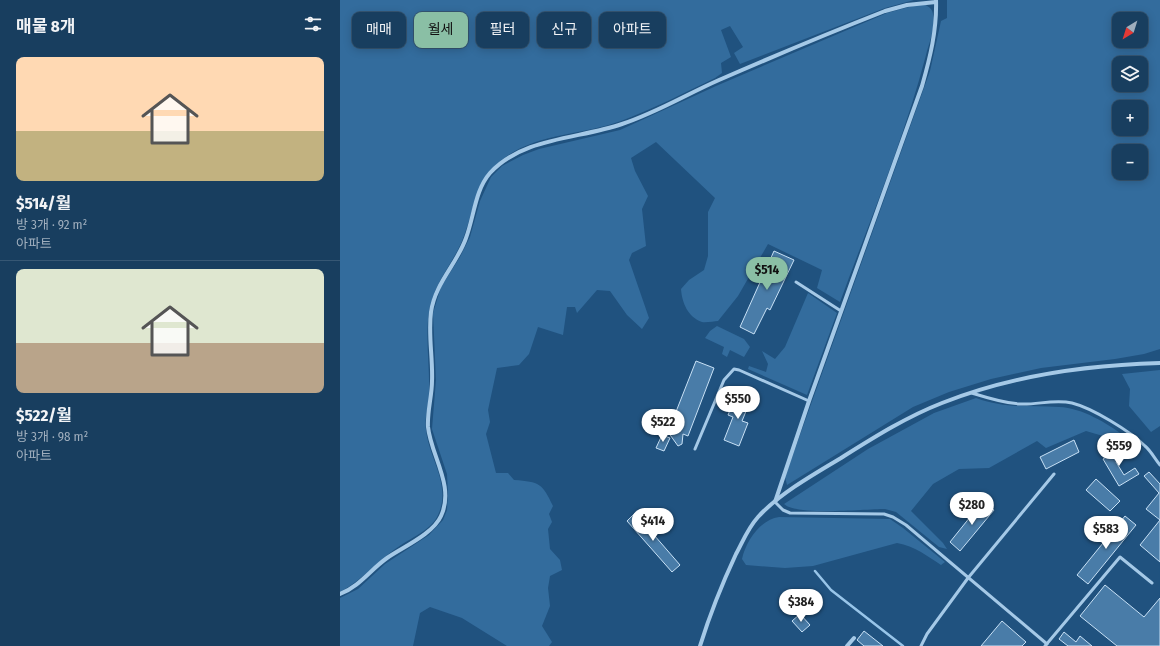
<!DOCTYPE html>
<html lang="ko">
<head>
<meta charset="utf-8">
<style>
  :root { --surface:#183e5f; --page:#214565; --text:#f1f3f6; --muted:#9faebd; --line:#365774; --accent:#8abfa5 }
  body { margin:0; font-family:"Fira Sans Condensed","Noto Sans KR",sans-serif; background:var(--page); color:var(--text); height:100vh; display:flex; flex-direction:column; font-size:15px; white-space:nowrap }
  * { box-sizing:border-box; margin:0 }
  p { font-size:13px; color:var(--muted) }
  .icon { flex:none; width:22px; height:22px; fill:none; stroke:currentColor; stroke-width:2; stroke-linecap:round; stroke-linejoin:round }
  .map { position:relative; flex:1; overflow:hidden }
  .side { display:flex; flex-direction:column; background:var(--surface); width:340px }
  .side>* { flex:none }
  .banner { position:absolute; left:12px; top:12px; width:380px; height:36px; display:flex; gap:8px }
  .needle { width:26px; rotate:218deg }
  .fabs { position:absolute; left:772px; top:12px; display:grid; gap:8px }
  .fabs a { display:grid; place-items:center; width:36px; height:36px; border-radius:8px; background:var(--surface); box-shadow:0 2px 10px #0003,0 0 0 1px var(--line); font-size:20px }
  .price { position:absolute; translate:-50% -34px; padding:0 9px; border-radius:14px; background:#fff; color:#222; font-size:13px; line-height:26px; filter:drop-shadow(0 1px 2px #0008) }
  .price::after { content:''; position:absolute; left:50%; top:24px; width:12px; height:9px; margin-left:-6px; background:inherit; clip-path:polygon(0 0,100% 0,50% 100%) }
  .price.current { background:var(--accent); color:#111 }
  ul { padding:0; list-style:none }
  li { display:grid; align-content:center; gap:8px; height:212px; padding:0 16px }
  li+li { border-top:1px solid var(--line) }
  li span { display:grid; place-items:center; height:124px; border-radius:8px; color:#555 }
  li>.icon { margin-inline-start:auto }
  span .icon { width:72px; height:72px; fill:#fffc; stroke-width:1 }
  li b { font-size:17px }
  h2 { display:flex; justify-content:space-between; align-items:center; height:48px; padding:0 16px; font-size:17px }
  .chip { padding:0 14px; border-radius:8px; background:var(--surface); box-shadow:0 2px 10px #0003,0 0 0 1px var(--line); font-size:14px; line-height:36px }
  .chip.current { background:var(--accent); color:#111 }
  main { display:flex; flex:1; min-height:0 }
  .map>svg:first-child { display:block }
</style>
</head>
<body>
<main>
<section class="side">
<h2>매물 8개<svg class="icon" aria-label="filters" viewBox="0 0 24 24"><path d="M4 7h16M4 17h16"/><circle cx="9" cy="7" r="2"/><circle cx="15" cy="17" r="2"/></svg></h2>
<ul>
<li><span style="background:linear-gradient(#ffd9b3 60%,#c2b280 0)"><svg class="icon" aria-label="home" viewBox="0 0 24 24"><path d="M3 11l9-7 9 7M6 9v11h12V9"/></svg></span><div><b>$514/월</b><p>방 3개 · 92 m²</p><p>아파트</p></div></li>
<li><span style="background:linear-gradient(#dfe7d0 60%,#b9a48a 0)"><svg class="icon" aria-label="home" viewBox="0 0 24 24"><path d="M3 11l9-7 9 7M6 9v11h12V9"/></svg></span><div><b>$522/월</b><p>방 3개 · 98 m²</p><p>아파트</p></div></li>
</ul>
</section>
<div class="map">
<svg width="820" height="646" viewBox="0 0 820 646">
  <rect width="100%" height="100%" fill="#20527f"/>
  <g fill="#336c9d" fill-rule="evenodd">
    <path d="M 0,0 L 574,0 L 545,8 L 400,64 L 394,53 L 403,47 L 390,26 L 381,30 L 391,57 L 381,63 L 382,73 L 375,78 C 344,93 313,109 281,121 C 240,136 190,133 157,164 C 135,183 134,210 124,236 C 114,263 93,283 89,312 C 85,338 90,367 89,393 C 89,406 84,418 86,430 C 89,459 112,485 98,515 C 92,529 73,537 61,545 C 39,559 23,580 0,592 Z"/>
    <path d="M 607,0 L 820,0 L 820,349 L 804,354 L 775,359 L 701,368 L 651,379 L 609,392 L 573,407 L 447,485 L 445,477 L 590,71 L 601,21 L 607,18 ZM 779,19 L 801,19 L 801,41 L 779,41 ZM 779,63 L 801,63 L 801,85 L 779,85 ZM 779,107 L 801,107 L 801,129 L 779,129 ZM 779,151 L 801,151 L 801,173 L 779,173 Z"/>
    <path d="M 580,4 C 585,4 592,7 593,14 C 596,27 589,43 586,55 C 564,139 530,220 500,302 L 477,288 L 482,270 L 428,244 L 398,296 L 378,321 C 374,321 366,323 362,322 C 348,317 342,303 341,289 L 349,280 L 364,270 L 368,256 L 368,212 L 375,198 L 316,142 L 291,158 L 295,171 L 308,196 L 302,209 L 306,246 L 292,253 L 289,260 L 309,318 L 302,329 L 287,315 L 270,291 L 257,290 L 237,313 L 235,307 L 227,307 L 223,335 L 198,327 L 189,354 L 179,365 L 157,368 L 148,410 L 150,422 L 146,434 L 156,473 L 168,473 L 174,480 C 200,482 202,483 213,506 L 209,514 L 212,522 L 208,529 L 210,549 L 220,560 L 222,570 L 210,576 L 208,588 L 210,606 L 202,626 L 212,642 L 209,646 L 167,646 L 122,618 L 90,607 L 80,613 L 73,646 L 0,646 L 0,598 L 18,589 L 45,564 L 89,535 L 103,520 L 107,510 L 108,494 L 107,474 L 92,429 L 96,380 L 93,313 L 101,287 L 120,257 L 130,237 L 140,201 L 151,177 L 162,166 L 183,155 L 199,149 L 280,130 L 376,86 L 547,13 Z"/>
    <path d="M 468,293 L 497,313 L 467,395 L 408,369 L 409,366 L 426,372 L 428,364 L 422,351 L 435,359 L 445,347 Z"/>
    <path d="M 377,326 L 404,339 L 410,347 L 404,357 L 390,350 L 387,357 L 382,354 L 384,347 L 365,338 L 370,331 Z"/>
    <path d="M 820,370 L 820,426 L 811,432 L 789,406 L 790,389 L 782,374 Z"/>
    <path d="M 636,398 C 666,409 688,405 719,407 C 743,408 766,423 786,437 L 786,440 L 780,441 L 746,431 L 706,448 L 697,441 L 649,468 L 619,469 L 593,484 L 571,511 L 603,543 L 607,549 L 599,547 L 556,512 L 545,509 C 525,509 456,516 444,504 L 528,449 L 594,413 Z"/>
    <path d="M 439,517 L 550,519 L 563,528 L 605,562 L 601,565 C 587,556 575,546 557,543 L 473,566 L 445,568 L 406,565 L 402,559 C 406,541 420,520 439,517 Z"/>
  </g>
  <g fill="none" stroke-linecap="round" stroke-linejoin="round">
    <path stroke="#98c5e9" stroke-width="2.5" d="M 475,571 L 491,590 L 563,646"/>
  </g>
  <g fill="#497ca8" stroke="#c8e1f6">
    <path d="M 434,251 L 454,260 L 430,310 L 427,308 L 414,334 L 400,327 Z"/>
    <path d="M 356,361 L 374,368 L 348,436 L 343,434 L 342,444 L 338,446 L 328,432 Z"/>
    <path d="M 397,393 L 411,399 L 402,421 L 408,423 L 399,446 L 384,440 L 393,417 L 388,415 Z"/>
    <path d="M 322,435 L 330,438 L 324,451 L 316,448 Z"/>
    <path d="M 734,440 L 739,452 L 706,469 L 700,457 Z"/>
    <path d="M 782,447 L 787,455 L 776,462 L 784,475 L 795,468 L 799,474 L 779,486 L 763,459 Z"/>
    <path d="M 809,472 L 820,484 L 820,520 L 806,509 L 819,493 L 804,476 Z"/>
    <path d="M 756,479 L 780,501 L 770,511 L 746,490 Z"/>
    <path d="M 643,501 L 654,510 L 620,551 L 610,542 Z"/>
    <path d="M 295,513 L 340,565 L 332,572 L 287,521 Z"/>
    <path d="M 785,516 L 796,525 L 748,584 L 737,575 Z"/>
    <path d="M 820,520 L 820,562 L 800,545 Z"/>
    <path d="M 765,585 L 804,617 L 820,598 L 820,646 L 777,646 L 740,616 Z"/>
    <path d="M 460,614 L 470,625 L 462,632 L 452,621 Z"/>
    <path d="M 662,621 L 686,642 L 682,646 L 641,646 Z"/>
    <path d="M 524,631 L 543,646 L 524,646 L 517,640 Z"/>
    <path d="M 724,632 L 736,642 L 740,636 L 752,646 L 728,646 L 719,639 Z"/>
  </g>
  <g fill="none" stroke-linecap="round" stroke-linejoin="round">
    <g stroke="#a5c9e7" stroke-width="3">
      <path d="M 456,282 L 501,311"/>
      <path d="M 632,393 C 648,398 663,403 680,404 C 697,405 714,399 732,403 C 752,408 790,431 805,446 C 811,451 815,459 820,465"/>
      <path d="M 355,449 L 384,380 L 394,369 L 399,370 L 469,401"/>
      <path d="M 435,502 L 443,510 L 450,513 L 544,514 L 553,517 L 566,525 L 707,644"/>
      <path d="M 581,646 L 587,634 L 628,578 L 714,474"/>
      <path d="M 705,646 L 780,557 L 812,583"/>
    </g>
    <g stroke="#a5c9e7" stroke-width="4">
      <path d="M 435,502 L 469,401 L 582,86 C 590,58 597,30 596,0"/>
      <path d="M 0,594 C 20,586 30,570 47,558 C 63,547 93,534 101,516 C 115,486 91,456 88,427 C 87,412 92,396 92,381 C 93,358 88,335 91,312 C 95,283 117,264 126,238 C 134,217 135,190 150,173 C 183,137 239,139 282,124 C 316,113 347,94 379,80 C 434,56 489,33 545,11 L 567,5 L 596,2"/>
      <path d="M 360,646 C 370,614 382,584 396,554 C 403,541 408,528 418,517 C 439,494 474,474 501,458 C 533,438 566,417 602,403 C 670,376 747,365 820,363"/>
      <path d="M 507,646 L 514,638"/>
    </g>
  </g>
</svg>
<div class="fabs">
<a><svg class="needle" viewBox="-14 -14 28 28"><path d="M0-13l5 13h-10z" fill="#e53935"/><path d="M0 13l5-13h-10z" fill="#9faebd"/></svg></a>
<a><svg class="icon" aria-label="layers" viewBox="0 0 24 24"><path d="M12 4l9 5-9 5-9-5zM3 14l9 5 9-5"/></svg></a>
<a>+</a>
<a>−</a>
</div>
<b class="price current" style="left:427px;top:291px">$514</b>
<b class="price" style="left:398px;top:420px">$550</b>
<b class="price" style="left:323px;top:443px">$522</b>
<b class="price" style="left:779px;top:467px">$559</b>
<b class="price" style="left:632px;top:526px">$280</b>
<b class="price" style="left:313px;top:542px">$414</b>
<b class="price" style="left:766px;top:550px">$583</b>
<b class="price" style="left:461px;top:623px">$384</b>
<div class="banner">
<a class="chip">매매</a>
<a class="chip current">월세</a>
<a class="chip">필터</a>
<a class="chip">신규</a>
<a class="chip">아파트</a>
</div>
</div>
</main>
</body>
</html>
